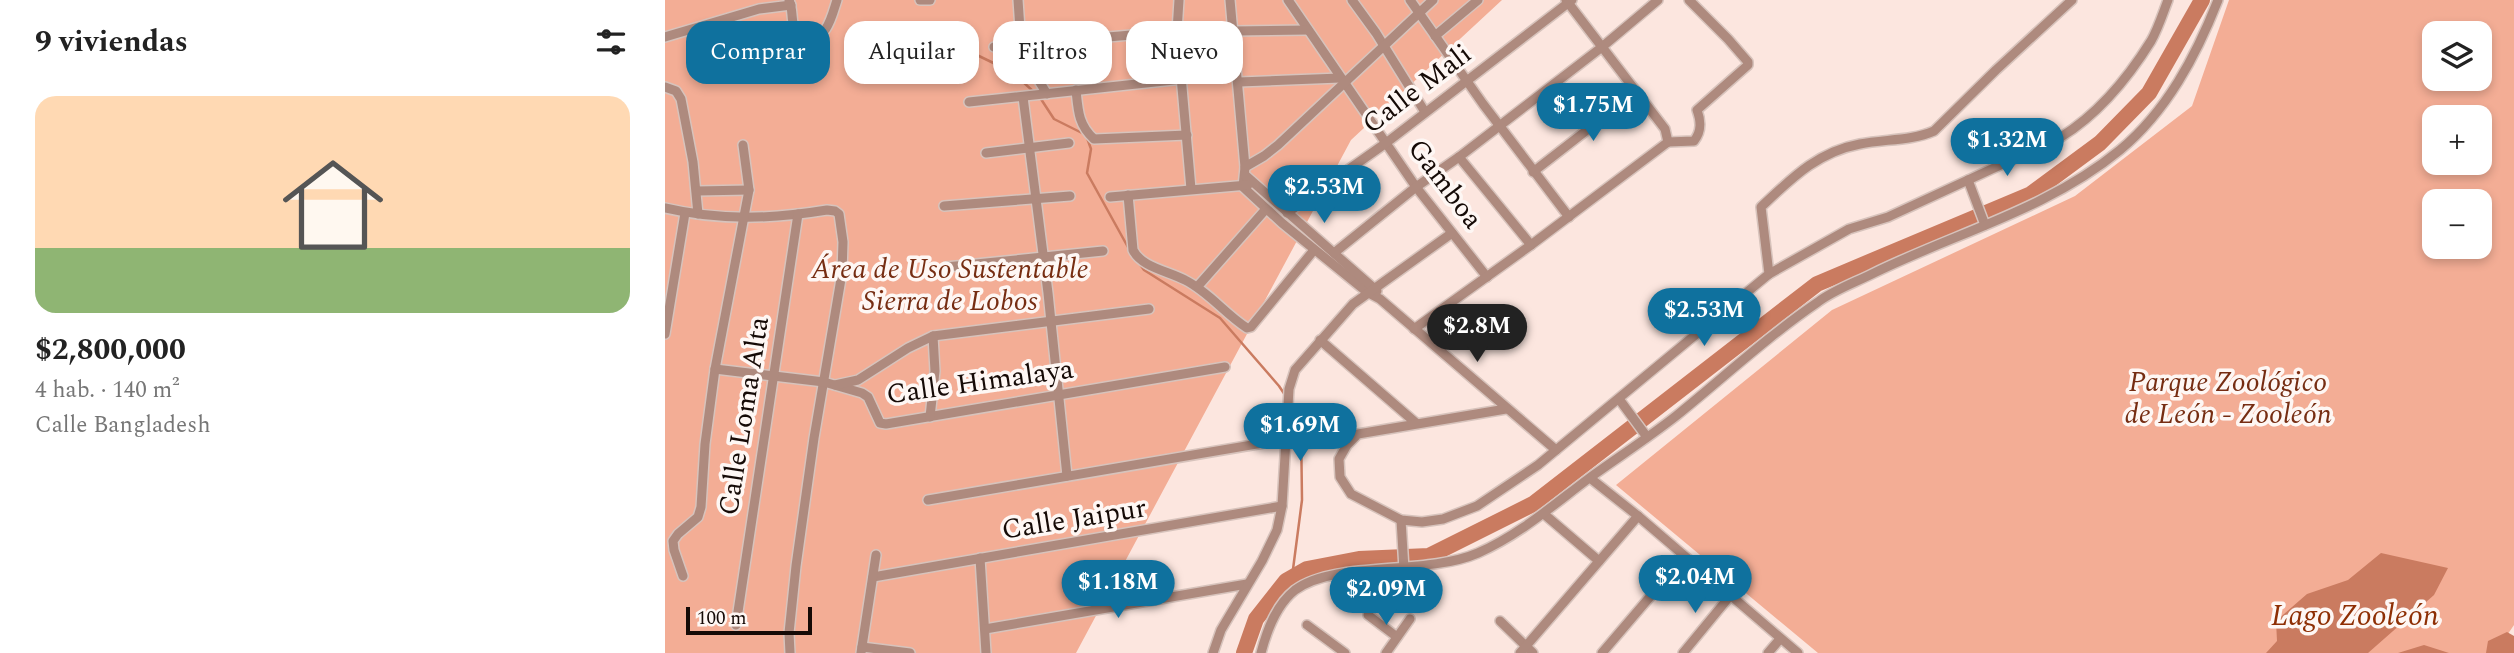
<!DOCTYPE html>
<html lang="es">
<head>
<meta charset="utf-8">
<style>
  :root { --surface:#fff; --page:#f6f6f6; --text:#222; --muted:#767676; --line:#e0e0e0; --accent:#0f719e }
  body { margin:0; font-family:Spectral,serif; background:var(--page); color:var(--text); height:100vh; display:flex; flex-direction:column; font-size:26px; white-space:nowrap }
  * { box-sizing:border-box; margin:0 }
  p { font-size:23px; color:var(--muted) }
  .icon { flex:none; width:38px; height:38px; fill:none; stroke:currentColor; stroke-width:2; stroke-linecap:round; stroke-linejoin:round }
  .map { position:relative; flex:1; overflow:hidden }
  .panel { display:flex; flex-direction:column; background:var(--surface); width:665px }
  .panel>* { flex:none }
  .top-card { position:absolute; left:21px; top:21px; width:665px; height:63px; display:flex; gap:14px }
  .fabs { position:absolute; left:1757px; top:21px; display:grid; gap:14px }
  .fabs a { display:grid; place-items:center; width:70px; height:70px; border-radius:14px; background:var(--surface); box-shadow:0 4px 10px #0003; font-size:35px }
  .scale { position:absolute; left:21px; bottom:18px; width:126px; box-sizing:border-box; padding-left:7px; border:4px solid #150a06; border-top:0; font-size:19px; line-height:24px; white-space:nowrap; color:#150a06; -webkit-text-stroke:5px #fef7f4; paint-order:stroke }
  .price { position:absolute; translate:-50% -60px; padding:0 16px; border-radius:24px; background:var(--accent); color:#fff; font-size:23px; line-height:46px; filter:drop-shadow(0 2px 4px #0008) }
  .price::after { content:''; position:absolute; left:50%; top:42px; width:21px; height:16px; margin-left:-10px; background:inherit; clip-path:polygon(0 0,100% 0,50% 100%) }
  .price.current { background:#222; color:#fff }
  ul { padding:0; list-style:none }
  li { display:grid; align-content:center; gap:14px; height:371px; padding:0 35px }
  li+li { border-top:2px solid var(--line) }
  li span { display:grid; place-items:center; height:217px; border-radius:21px; color:#555 }
  li>.icon { margin-inline-start:auto }
  span .icon { width:126px; height:126px; fill:#fffc; stroke-width:1 }
  li b { font-size:30px }
  h2 { display:flex; justify-content:space-between; align-items:center; height:84px; padding:0 35px; font-size:30px }
  .pill { padding:0 24px; border-radius:21px; background:var(--surface); box-shadow:0 4px 10px #0003; font-size:24px; line-height:63px }
  .pill.current { background:var(--accent); color:#fff }
  main { display:flex; flex:1; min-height:0 }
  .map>svg:first-child { display:block }
</style>
</head>
<body>
<main>
<section class="panel">
<h2>9 viviendas<svg class="icon" aria-label="filters" viewBox="0 0 24 24"><path d="M4 7h16M4 17h16"/><circle cx="9" cy="7" r="2"/><circle cx="15" cy="17" r="2"/></svg></h2>
<ul>
<li><span style="background:linear-gradient(#ffd9b3 70%,#8fb573 0)"><svg class="icon" aria-label="home" viewBox="0 0 24 24"><path d="M3 11l9-7 9 7M6 9v11h12V9"/></svg></span><div><b>$2,800,000</b><p>4 hab. · 140 m²</p><p>Calle Bangladesh</p></div></li>
</ul>
</section>
<div class="map">
<svg width="1849" height="653" viewBox="0 0 1849 653">
  <rect width="100%" height="100%" fill="#fce6df"/>
  <g fill="#f3ad95" fill-rule="evenodd">
    <path d="M 0,0 L 837,0 L 686,140 L 411,653 L 0,653 Z"/>
    <path d="M 1564,0 L 1849,0 L 1849,625 L 1830,653 L 1153,653 L 951,485 L 1167,310 L 1410,196 L 1527,106 ZM 1769,33 L 1815,33 L 1815,79 L 1769,79 ZM 1769,117 L 1815,117 L 1815,163 L 1769,163 ZM 1769,201 L 1815,201 L 1815,247 L 1769,247 Z"/>
  </g>
  <g fill="#ca7b60">
    <path d="M 1716,553 L 1783,568 L 1769,595 L 1703,653 L 1601,653 L 1612,641 L 1611,621 L 1642,594 L 1683,580 Z"/>
    <path d="M 1842,632 L 1849,636 L 1849,653 L 1821,653 L 1823,641 Z"/>
    <path d="M 1759,645 L 1784,653 L 1733,653 Z"/>
  </g>
  <g fill="none" stroke-linecap="round" stroke-linejoin="round">
    <g stroke="#ca7b60" stroke-width="2.5">
      <path d="M 254,27 L 347,72 L 369,92"/>
      <path d="M 374,96 L 389,119 L 421,135 L 426,149 L 422,173 L 464,249"/>
      <path d="M 474,263 L 479,270 L 555,318 L 614,386 L 620,395"/>
      <path d="M 626,407 L 636,425 L 637,500 L 627,577"/>
    </g>
    <path stroke="#ca7b60" stroke-width="16" d="M 579,653 L 591,619 L 621,581 L 642,569 L 694,559 L 764,556 L 868,504 L 1152,284 L 1366,194 L 1435,143 L 1484,93 L 1537,0"/>
    <defs>
      <g id="street">
        <path d="M 124,0 C 128,9 126,18 129,27 C 132,32 135,36 141,37 C 162,42 167,15 172,0"/>
        <path d="M 255,0 L 265,0"/>
        <path d="M 353,0 L 356,44"/>
        <path d="M 514,0 L 512,31 L 526,189"/>
        <path d="M 565,0 L 580,167 L 578,187 L 617,223 L 702,292 L 715,299 L 891,450"/>
        <path d="M 623,0 L 751,187 L 822,277"/>
        <path d="M 687,0 L 711,33 L 760,112"/>
        <path d="M 745,0 L 818,104 L 904,217"/>
        <path d="M 901,0 L 1000,129 L 1003,142"/>
        <path d="M 568,31 L 643,30"/>
        <path d="M 770,36 L 813,0"/>
        <path d="M 0,37 L 94,9 L 126,5"/>
        <path d="M 346,46 L 349,62 L 371,76 L 382,94"/>
        <path d="M 329,47 L 512,31"/>
        <path d="M 574,82 L 675,78"/>
        <path d="M 0,87 L 11,91 L 16,99 L 28,162 L 33,214"/>
        <path d="M 411,90 C 413,109 413,125 429,139 L 522,135"/>
        <path d="M 358,97 L 383,293 L 402,476"/>
        <path d="M 304,102 L 518,79"/>
        <path d="M 1003,142 L 1029,141 C 1037,131 1036,121 1032,110 L 1083,65 L 1083,62 L 1063,39 L 1024,0"/>
        <path d="M 321,153 L 404,143"/>
        <path d="M 794,157 L 866,245"/>
        <path d="M 580,167 L 599,156 L 613,145 L 768,0"/>
        <path d="M 868,172 L 971,92"/>
        <path d="M 580,175 L 712,291"/>
        <path d="M 1303,180 L 1320,225"/>
        <path d="M 32,191 L 84,190"/>
        <path d="M 463,195 L 468,250 C 476,267 503,271 520,280 C 544,292 560,314 582,328 L 586,327 L 649,250"/>
        <path d="M 445,197 L 583,185"/>
        <path d="M 279,206 L 405,196"/>
        <path d="M 0,208 C 55,221 107,219 162,210 L 170,211 L 174,214 L 178,242 L 177,273 L 149,438 L 131,566 L 124,633 L 125,653"/>
        <path d="M 622,213 L 721,143 L 907,0"/>
        <path d="M 669,253 L 751,187 L 794,157 L 937,47 L 993,0"/>
        <path d="M 281,267 L 438,251"/>
        <path d="M 1104,274 L 1184,229 L 1223,217 L 1396,137 C 1433,114 1463,78 1486,41 C 1493,29 1498,13 1503,0"/>
        <path d="M 533,286 L 601,209"/>
        <path d="M 749,329 L 866,245 L 1003,142"/>
        <path d="M 0,334 L 20,213"/>
        <path d="M 655,340 L 751,423"/>
        <path d="M 50,369 L 159,382 L 197,393 L 203,397 L 215,423 L 221,424 L 560,367"/>
        <path d="M 170,385 L 193,380 L 243,348 L 268,336 L 484,309"/>
        <path d="M 954,399 L 982,437"/>
        <path d="M 841,409 L 693,434 L 682,445 L 674,459 L 675,477 L 686,494 L 736,520 L 757,522 L 778,519 L 812,506 L 873,465 L 1104,274 L 1096,207 C 1126,179 1152,152 1195,144 C 1220,139 1246,141 1269,131 L 1331,70 L 1407,0"/>
        <path d="M 265,417 L 270,371 L 268,336"/>
        <path d="M 925,478 L 973,516 L 1133,653"/>
        <path d="M 263,500 L 622,439"/>
        <path d="M 879,514 L 934,561"/>
        <path d="M 736,520 L 739,569"/>
        <path d="M 315,558 L 321,653"/>
        <path d="M 18,576 L 9,550 L 8,541 L 13,534 L 33,517 L 36,507 L 40,444 L 50,369 L 84,190 L 78,145"/>
        <path d="M 208,577 L 617,506"/>
        <path d="M 703,615 L 732,637"/>
        <path d="M 835,621 L 868,653"/>
        <path d="M 71,625 L 133,214"/>
        <path d="M 642,625 L 680,653"/>
        <path d="M 320,629 L 582,584"/>
        <path d="M 197,647 L 245,653"/>
        <path d="M 196,653 L 211,555"/>
        <path d="M 548,653 L 556,630 L 597,561 L 612,530 L 617,506 L 624,389 L 630,370 L 688,304 L 787,233"/>
        <path d="M 596,653 C 602,630 611,605 630,590 C 671,560 760,576 813,553 C 854,535 887,506 923,479 C 952,458 983,438 1011,416 C 1058,378 1103,336 1153,302 C 1169,290 1189,283 1207,274 C 1290,233 1382,210 1455,150 C 1502,111 1531,56 1553,0"/>
        <path d="M 721,653 L 745,619"/>
        <path d="M 855,653 L 973,516"/>
        <path d="M 937,653 L 1019,557"/>
        <path d="M 1018,653 L 1065,596"/>
        <path d="M 1103,653 L 1115,639"/>
      </g>
    </defs>
    <use href="#street" stroke="#d7c3bc" stroke-width="12"/>
    <use href="#street" stroke="#ae8a7e" stroke-width="9"/>
  </g>
  <g text-anchor="middle" dominant-baseline="central" stroke-width="7" stroke-linejoin="round" paint-order="stroke">
    <g font-size="28" fill="#150a06" stroke="#fef7f4">
      <text transform="translate(752 89) rotate(-37)">Calle Mali</text>
      <text transform="translate(780 184) rotate(53)">Gamboa</text>
      <text transform="translate(315 382) rotate(-8)">Calle Himalaya</text>
      <text transform="translate(79 416) rotate(-81)">Calle Loma Alta</text>
      <text transform="translate(409 519) rotate(-9)">Calle Jaipur</text>
    </g>
    <g font-size="28" font-style="italic" fill="#762d12" stroke="#fef7f4">
      <text x="285" y="269">Área de Uso Sustentable<tspan x="285" dy="32">Sierra de Lobos</tspan></text>
      <text x="1563" y="382">Parque Zoológico<tspan x="1563" dy="32">de León - Zooleón</tspan></text>
    </g>
    <g font-size="30" font-style="italic" fill="#8e2f04" stroke="#fef7f4">
      <text x="1690" y="616">Lago Zooleón</text>
    </g>
  </g>
</svg>
<div class="fabs">
<a><svg class="icon" aria-label="layers" viewBox="0 0 24 24"><path d="M12 4l9 5-9 5-9-5zM3 14l9 5 9-5"/></svg></a>
<a>+</a>
<a>−</a>
</div>
<div class="scale">100 m</div>
<b class="price" style="left:928px;top:143px">$1.75M</b>
<b class="price" style="left:1342px;top:178px">$1.32M</b>
<b class="price" style="left:659px;top:225px">$2.53M</b>
<b class="price" style="left:1039px;top:348px">$2.53M</b>
<b class="price current" style="left:812px;top:364px">$2.8M</b>
<b class="price" style="left:635px;top:463px">$1.69M</b>
<b class="price" style="left:1030px;top:615px">$2.04M</b>
<b class="price" style="left:453px;top:620px">$1.18M</b>
<b class="price" style="left:721px;top:627px">$2.09M</b>
<div class="top-card">
<a class="pill current">Comprar</a>
<a class="pill">Alquilar</a>
<a class="pill">Filtros</a>
<a class="pill">Nuevo</a>
</div>
</div>
</main>
</body>
</html>
